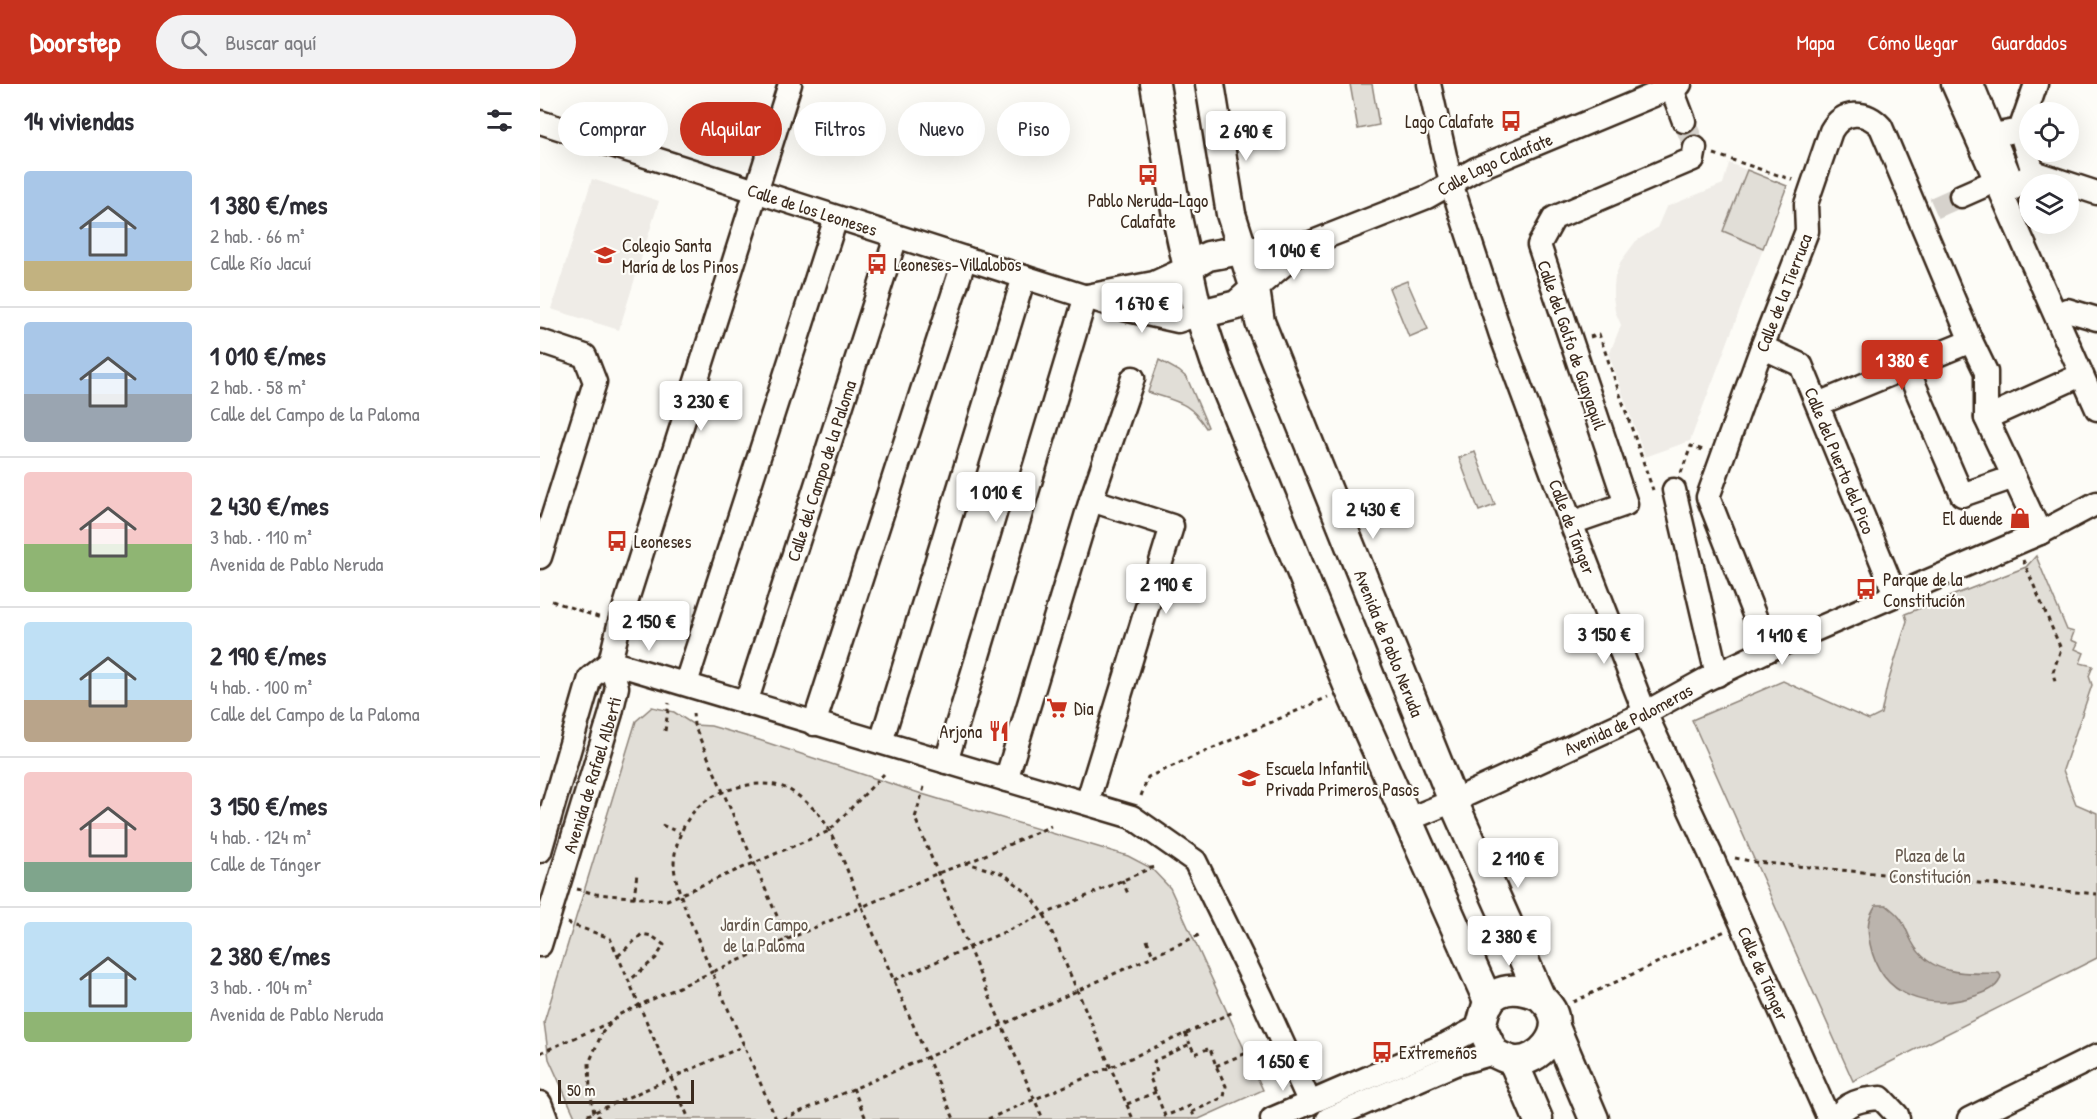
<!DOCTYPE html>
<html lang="es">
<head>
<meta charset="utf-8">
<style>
  :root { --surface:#fff; --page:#f2f2f3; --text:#2b2b33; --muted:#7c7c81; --line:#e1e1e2; --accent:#c8321e }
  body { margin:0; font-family:"Patrick Hand",sans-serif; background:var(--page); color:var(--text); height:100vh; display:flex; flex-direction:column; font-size:22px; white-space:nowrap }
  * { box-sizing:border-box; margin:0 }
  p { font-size:20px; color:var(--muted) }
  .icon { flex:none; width:33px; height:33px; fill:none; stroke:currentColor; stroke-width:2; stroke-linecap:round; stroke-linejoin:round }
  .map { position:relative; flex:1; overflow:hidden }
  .sheet { display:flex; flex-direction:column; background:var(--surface); width:540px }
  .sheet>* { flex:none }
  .hud { position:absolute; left:18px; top:18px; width:570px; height:54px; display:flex; gap:12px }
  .controls { position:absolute; left:1479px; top:18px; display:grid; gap:12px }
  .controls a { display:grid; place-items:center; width:60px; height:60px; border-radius:50%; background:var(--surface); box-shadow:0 6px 24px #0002; font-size:30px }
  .scale { position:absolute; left:18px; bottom:15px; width:136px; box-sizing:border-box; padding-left:6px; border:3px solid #3b2a1e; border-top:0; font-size:16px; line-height:21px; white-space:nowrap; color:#3b2a1e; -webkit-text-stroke:4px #fdfcf7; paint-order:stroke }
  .price { position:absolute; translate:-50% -51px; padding:0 14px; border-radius:6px; background:#fff; color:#222; font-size:20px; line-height:39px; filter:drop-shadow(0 2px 3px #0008) }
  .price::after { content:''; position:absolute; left:50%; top:36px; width:18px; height:14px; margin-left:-9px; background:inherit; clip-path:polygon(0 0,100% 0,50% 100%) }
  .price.current { background:var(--accent); color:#fff }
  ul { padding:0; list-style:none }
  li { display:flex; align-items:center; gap:18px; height:150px; padding:0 24px }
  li+li { border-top:2px solid var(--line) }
  li span { display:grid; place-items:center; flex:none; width:168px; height:120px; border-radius:6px; color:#555 }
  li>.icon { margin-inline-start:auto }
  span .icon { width:72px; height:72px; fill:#fffc; stroke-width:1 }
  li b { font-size:26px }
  h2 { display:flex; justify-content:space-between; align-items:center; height:72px; padding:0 24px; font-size:26px }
  .tag { padding:0 21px; border-radius:27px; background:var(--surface); box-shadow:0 6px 24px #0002; font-size:21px; line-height:54px }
  .tag.current { background:var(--accent); color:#fff }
  header { display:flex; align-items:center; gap:36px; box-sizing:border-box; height:84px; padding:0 30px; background:var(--accent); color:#fff }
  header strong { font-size:28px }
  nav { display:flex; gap:33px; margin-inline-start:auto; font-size:21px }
  .search { width:420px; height:54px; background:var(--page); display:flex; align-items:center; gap:15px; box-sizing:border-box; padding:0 21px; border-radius:33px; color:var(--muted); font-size:22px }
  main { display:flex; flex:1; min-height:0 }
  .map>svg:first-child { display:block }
</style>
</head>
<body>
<header>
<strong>Doorstep</strong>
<div class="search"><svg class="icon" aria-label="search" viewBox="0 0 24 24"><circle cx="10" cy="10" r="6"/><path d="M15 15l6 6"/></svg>Buscar aquí</div>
<nav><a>Mapa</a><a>Cómo llegar</a><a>Guardados</a></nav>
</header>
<main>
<section class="sheet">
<h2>14 viviendas<svg class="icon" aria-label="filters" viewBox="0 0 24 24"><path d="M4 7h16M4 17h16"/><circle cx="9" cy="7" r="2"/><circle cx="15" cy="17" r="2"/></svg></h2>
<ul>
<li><span style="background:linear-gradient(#a9c7e8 75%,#c2b280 0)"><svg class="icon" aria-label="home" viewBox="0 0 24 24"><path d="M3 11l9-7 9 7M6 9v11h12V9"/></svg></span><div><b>1 380 €/mes</b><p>2 hab. · 66 m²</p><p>Calle Río Jacuí</p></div></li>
<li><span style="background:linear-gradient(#a9c7e8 60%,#9aa5b1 0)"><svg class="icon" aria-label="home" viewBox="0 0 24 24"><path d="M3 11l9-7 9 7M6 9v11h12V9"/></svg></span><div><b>1 010 €/mes</b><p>2 hab. · 58 m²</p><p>Calle del Campo de la Paloma</p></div></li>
<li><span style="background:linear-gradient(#f6c9c9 60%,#8fb573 0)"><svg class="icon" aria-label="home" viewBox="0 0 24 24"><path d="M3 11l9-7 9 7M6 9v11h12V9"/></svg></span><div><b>2 430 €/mes</b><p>3 hab. · 110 m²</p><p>Avenida de Pablo Neruda</p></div></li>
<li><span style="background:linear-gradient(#bfe0f5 65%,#b9a48a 0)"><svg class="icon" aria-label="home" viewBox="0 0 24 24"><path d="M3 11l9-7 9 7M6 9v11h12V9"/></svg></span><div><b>2 190 €/mes</b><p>4 hab. · 100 m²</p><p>Calle del Campo de la Paloma</p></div></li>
<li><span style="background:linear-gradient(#f6c9c9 75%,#7fa58c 0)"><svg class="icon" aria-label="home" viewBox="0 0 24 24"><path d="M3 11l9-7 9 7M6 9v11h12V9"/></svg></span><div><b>3 150 €/mes</b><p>4 hab. · 124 m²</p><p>Calle de Tánger</p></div></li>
<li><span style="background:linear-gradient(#bfe0f5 75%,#8fb573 0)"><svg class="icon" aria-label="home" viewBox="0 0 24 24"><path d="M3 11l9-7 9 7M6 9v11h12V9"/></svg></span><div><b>2 380 €/mes</b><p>3 hab. · 104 m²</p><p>Avenida de Pablo Neruda</p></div></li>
</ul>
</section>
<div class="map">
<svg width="1557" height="1035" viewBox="0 0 1557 1035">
  <rect width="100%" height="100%" fill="#fdfcf7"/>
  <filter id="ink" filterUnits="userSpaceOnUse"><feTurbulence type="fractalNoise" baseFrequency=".0167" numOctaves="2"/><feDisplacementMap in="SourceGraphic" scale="12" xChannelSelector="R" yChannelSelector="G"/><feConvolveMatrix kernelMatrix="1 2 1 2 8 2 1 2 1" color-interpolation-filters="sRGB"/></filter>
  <g filter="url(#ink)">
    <g fill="#efece7">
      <path d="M 1189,79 L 1247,102 L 1150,357 L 1105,373 L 1069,271 L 1081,241 L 1075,227 L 1073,212 L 1075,193 L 1081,177 L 1096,157 L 1117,144 L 1126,123 L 1183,100 Z"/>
      <path d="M 52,95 L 119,117 L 79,246 L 11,225 Z"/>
    </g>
    <g fill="#e1ded7" stroke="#8e847a" stroke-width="1.5">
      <path d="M 810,0 L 832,0 L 839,41 L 818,45 Z"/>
      <path d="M 1207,86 L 1247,102 L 1223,164 L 1183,147 Z"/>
      <path d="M 867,197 L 888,245 L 869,253 L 849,204 Z"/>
      <path d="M 619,276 L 639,287 L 647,294 L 668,343 L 666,344 C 649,317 637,318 608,308 Z"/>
      <path d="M 935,368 L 955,421 L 939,427 L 919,374 Z"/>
      <path d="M 1496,472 L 1527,546 L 1534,548 L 1531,556 L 1538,559 L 1535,565 L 1544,569 L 1540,579 L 1553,582 L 1549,592 L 1552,601 L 1523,686 L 1536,720 L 1557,729 L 1557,874 L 1313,997 L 1152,636 L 1243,597 L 1329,636 L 1341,630 L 1347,602 L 1367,537 L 1365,530 L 1486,483 Z"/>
      <path d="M 112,623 L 134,628 L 154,641 L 171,642 L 219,656 L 382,710 L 588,772 L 611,784 L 630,804 L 723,1006 L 659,1035 L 36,1035 L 9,975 L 4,938 L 96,637 Z"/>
    </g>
    <path fill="#bbb4ad" stroke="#887d74" stroke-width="1.5" d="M 1336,821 L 1346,821 C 1365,836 1362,838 1372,858 C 1390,892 1426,890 1459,889 L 1461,892 C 1459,903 1448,907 1438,911 C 1390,928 1341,914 1330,860 C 1327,844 1327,834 1336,821 Z"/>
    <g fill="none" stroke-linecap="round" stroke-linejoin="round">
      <g stroke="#d6d2cc" stroke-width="22" stroke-dasharray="22 11" stroke-linecap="butt">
        <path d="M 1144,37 L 1155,64"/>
        <path d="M 1394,124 L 1421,112"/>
      </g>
      <defs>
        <g id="minor">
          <path id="s1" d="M 889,0 L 911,99 L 961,251 L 1031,439 L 1105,629 L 1170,769 L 1289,1035"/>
          <path d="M 1130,0 L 1144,37"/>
          <path d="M 1413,0 L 1557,325"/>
          <path d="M 1432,0 L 1470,93"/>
          <path id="s2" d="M 0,38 L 584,225 L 638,237 L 660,230"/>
          <path d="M 1480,46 L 1496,0"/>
          <path d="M 1453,51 L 1480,46 L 1493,88 L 1474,104"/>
          <path d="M 1493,88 L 1557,109"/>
          <path d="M 1421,112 L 1455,97"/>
          <path d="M 701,166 L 733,161 L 768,160"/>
          <path id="s3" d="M 715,205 L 768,160 L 887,113 L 936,85 L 1140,0"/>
          <path d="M 547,212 L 614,199 L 649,183"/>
          <path d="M 1527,226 L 1557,235"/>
          <path d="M 0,257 L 45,272 L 55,298 L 0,473"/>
          <path id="s4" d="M 1222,263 L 1261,281 L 1355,510"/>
          <path d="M 1367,284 L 1422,411 L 1474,393"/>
          <path d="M 1278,320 L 1431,257"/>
          <path d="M 1446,334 L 1541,291"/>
          <path d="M 1134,406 L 1177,591"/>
          <path d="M 1031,439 L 1086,420 L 999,161 L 1014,134 L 1153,75 L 1155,64"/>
          <path id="s5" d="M 1228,566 L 1168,413 L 1222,263 L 1267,147 L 1266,120 L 1291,47 C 1303,26 1326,26 1341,43 L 1431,257 L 1446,288 L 1446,334 L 1500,449"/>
          <path d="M 70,578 L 592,733 L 655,777 L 722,914 L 770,1019"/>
          <path d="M 146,599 L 296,134"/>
          <path id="s6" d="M 206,619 L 356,153"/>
          <path d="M 274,640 L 425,174"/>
          <path d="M 341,658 L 484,193"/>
          <path d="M 406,678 L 546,212"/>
          <path d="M 466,696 L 551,416 L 593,294"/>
          <path d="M 547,719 L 632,442 L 551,416"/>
          <path id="s7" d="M 867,736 L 913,717 L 1105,629 L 1165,596 L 1228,566 L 1500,449 L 1557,419"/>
          <path d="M 0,767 L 50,594 L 70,578"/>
          <path id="s8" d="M 0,861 L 71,629 L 77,603 L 70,578 L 79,541 L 250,0"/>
          <path d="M 0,1019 L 6,1035"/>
          <path d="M 732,1035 L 907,960 L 941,942"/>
          <path d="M 788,1035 L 915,980 L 954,969"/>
          <path d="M 1295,1035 C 1307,1018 1321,1015 1341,1014 L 1357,1031 L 1358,1035"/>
          <path d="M 1429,1035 L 1557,972"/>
        </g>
        <g id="major">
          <path d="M 615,0 L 638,138 L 655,216 L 675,277 L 809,604 L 949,919"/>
          <path id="s9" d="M 670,0 L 691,130 L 715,205 L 720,238 L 913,717 L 1000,912 C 1004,917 1010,922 1012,927 C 1023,950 999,978 976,977 C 969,977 960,972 954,969 L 941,942 C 943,935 945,925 948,919 C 960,900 983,905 1000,912"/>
          <path d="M 649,183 L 668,172 L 701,166"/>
          <path d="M 660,230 L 697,221 L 715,205"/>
          <path d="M 1015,943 L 1054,1035"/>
          <path d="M 973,977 L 998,1035"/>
        </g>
      </defs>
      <use href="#minor" stroke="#3b2a1e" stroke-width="27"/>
      <use href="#major" stroke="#3b2a1e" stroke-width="33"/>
      <g stroke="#3b2a1e" stroke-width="3" stroke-dasharray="4.5 4.5" stroke-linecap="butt">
        <path d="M 1174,70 L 1253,96"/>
        <path d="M 1050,253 L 1059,250 L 1113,406"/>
        <path d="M 1141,389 L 1151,362 L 1163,366"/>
        <path d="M 1483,476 L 1521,565 L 1513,588 L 1515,598"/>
        <path d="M 12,517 L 61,534"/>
        <path d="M 153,629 L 154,641 L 247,855"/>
        <path d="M 125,647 L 129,619"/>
        <path d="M 384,703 L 375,734 L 440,891 L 503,1035"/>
        <path d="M 601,712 L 608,693 L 788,613"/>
        <path d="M 122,741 L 140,749"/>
        <path d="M 1195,774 L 1215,778 L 1557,810"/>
        <path d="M 427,779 L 511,742"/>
        <path d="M 582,796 L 589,812"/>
        <path d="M 37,805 L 56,810 L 127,816 L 289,747 L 344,690"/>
        <path d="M 94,814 L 97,789"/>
        <path d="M 27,839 L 70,854 L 149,1035"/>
        <path d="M 607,856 L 613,872"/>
        <path d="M 78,872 L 102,850 L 112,852 L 124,861 L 116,874 L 89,897"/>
        <path d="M 354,896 L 611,784 L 617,783"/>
        <path d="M 1033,918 L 1185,847"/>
        <path d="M 645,949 L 650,960"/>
        <path d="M 0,969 L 71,938"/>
        <path d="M 676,982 L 711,967"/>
        <path d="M 313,1004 L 326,1035"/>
        <path d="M 587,1020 L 616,1008"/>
        <path d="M 652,1028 L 684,1013 L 686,1002 L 676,982 L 670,964 L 655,970 L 650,960 L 614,977 L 617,989 L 609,991 L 625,1032 L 650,1022 L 655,1035"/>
        <path d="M 39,1035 L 204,962"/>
        <path d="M 60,1035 L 54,1028 L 50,1007 L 49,979 L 62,949 L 78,931 L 172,888 C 161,861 135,808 134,781 C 134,761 144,736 158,723 C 179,704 222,693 248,705 C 257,710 270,721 277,728 C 294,747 311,797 322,823 L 398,789 L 427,779 L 464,790 L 491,812 L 504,830 L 593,1035"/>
        <path d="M 236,1035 L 172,888 L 322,823 L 414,1035"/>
        <path d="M 243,1035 L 462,941 L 659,851"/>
        <path d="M 448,1035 L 571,983 L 693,928"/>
      </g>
      <use href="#minor" stroke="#fdfcf7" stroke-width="22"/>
      <use href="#major" stroke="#fdfcf7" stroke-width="28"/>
    </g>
  </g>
  <defs>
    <symbol id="bus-bare" viewBox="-9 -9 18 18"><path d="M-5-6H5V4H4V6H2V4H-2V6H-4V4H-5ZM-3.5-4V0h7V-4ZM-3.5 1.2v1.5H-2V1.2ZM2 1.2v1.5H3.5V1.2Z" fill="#c8321e" stroke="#fdfcf7" stroke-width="2.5" paint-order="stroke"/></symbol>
    <symbol id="school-bare" viewBox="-9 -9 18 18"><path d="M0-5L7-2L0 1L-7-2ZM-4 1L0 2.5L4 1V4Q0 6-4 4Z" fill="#c8321e" stroke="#fdfcf7" stroke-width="2.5" paint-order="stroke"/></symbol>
    <symbol id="shop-bare" viewBox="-9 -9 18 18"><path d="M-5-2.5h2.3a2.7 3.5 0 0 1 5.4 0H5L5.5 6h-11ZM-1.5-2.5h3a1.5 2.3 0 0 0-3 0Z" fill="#c8321e" stroke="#fdfcf7" stroke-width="2.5" paint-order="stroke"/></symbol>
    <symbol id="supermarket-bare" viewBox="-9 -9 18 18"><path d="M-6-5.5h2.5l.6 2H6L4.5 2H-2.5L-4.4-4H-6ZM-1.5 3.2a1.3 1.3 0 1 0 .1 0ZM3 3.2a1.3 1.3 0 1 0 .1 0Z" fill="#c8321e" stroke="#fdfcf7" stroke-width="2.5" paint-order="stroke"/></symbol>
    <symbol id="restaurant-bare" viewBox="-9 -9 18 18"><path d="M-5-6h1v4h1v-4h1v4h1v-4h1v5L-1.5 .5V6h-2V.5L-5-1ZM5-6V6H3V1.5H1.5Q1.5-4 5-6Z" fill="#c8321e" stroke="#fdfcf7" stroke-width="2.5" paint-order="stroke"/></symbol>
  </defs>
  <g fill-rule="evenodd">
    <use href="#bus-bare" x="956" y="22" width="30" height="30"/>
    <use href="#bus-bare" x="593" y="76" width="30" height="30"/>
    <use href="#school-bare" x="50" y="156" width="30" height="30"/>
    <use href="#bus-bare" x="322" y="165" width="30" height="30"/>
    <use href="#shop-bare" x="1465" y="419" width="30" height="30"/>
    <use href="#bus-bare" x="62" y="442" width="30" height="30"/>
    <use href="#bus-bare" x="1311" y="490" width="30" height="30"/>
    <use href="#supermarket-bare" x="502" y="609" width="30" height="30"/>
    <use href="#restaurant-bare" x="444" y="632" width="30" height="30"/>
    <use href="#school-bare" x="694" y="679" width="30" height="30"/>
    <use href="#bus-bare" x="827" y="953" width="30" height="30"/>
  </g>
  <g text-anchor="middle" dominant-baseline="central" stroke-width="4.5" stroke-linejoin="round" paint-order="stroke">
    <g font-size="18" fill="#3b2a1e" stroke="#fdfcf7" text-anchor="start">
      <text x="954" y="37" text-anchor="end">Lago Calafate</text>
      <text x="608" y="116" text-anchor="middle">Pablo Neruda-Lago<tspan x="608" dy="21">Calafate</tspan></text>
      <text x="82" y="161">Colegio Santa<tspan x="82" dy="21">María de los Pinos</tspan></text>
      <text x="354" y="180">Leoneses-Villalobos</text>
      <text x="1463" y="434" text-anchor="end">El duende</text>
      <text x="94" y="457">Leoneses</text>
      <text x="1343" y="495">Parque de la<tspan x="1343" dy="21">Constitución</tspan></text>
      <text x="534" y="624">Dia</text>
      <text x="442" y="647" text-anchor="end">Arjona</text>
      <text x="726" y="684">Escuela Infantil<tspan x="726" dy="21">Privada Primeros Pasos</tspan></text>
      <text x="859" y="968">Extremeños</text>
    </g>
    <g font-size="18" fill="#3b2a1e" stroke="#fdfcf7">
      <text stroke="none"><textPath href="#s3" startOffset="273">Calle Lago Calafate</textPath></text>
      <text stroke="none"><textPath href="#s2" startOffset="286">Calle de los Leoneses</textPath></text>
      <text stroke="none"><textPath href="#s5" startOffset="382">Calle de la Tierruca</textPath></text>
      <text transform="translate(1032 261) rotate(71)">Calle del Golfo de Guayaquil</text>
      <text stroke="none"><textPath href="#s4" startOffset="146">Calle del Puerto del Pico</textPath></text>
      <text stroke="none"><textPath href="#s6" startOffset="244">Calle del Campo de la Paloma</textPath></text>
      <text stroke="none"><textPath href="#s1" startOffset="466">Calle de Tánger</textPath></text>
      <text stroke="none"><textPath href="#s9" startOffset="590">Avenida de Pablo Neruda</textPath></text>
      <text stroke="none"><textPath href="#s7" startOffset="243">Avenida de Palomeras</textPath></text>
      <text stroke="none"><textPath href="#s8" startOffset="178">Avenida de Rafael Alberti</textPath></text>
      <text stroke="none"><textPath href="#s1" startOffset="952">Calle de Tánger</textPath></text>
    </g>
    <g font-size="18" fill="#64574c" stroke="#fdfcf7">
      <text x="1390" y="771">Plaza de la<tspan x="1390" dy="21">Constitución</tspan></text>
      <text x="224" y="840">Jardín Campo<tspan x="224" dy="21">de la Paloma</tspan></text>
    </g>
  </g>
</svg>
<div class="controls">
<a><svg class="icon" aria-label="locate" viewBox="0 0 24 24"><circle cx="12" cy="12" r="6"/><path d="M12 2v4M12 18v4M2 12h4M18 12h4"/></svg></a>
<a><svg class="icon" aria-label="layers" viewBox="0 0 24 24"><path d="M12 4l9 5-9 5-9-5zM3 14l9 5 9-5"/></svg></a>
</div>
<div class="scale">50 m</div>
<b class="price" style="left:706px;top:78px">2 690 €</b>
<b class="price" style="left:754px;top:197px">1 040 €</b>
<b class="price" style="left:602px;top:250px">1 670 €</b>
<b class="price current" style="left:1362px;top:307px">1 380 €</b>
<b class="price" style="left:161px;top:348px">3 230 €</b>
<b class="price" style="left:456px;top:439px">1 010 €</b>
<b class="price" style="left:833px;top:456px">2 430 €</b>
<b class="price" style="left:626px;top:531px">2 190 €</b>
<b class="price" style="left:109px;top:568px">2 150 €</b>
<b class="price" style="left:1064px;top:581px">3 150 €</b>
<b class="price" style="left:1242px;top:582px">1 410 €</b>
<b class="price" style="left:978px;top:805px">2 110 €</b>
<b class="price" style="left:969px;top:883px">2 380 €</b>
<b class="price" style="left:743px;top:1008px">1 650 €</b>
<div class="hud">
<a class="tag">Comprar</a>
<a class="tag current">Alquilar</a>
<a class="tag">Filtros</a>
<a class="tag">Nuevo</a>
<a class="tag">Piso</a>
</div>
</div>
</main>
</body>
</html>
